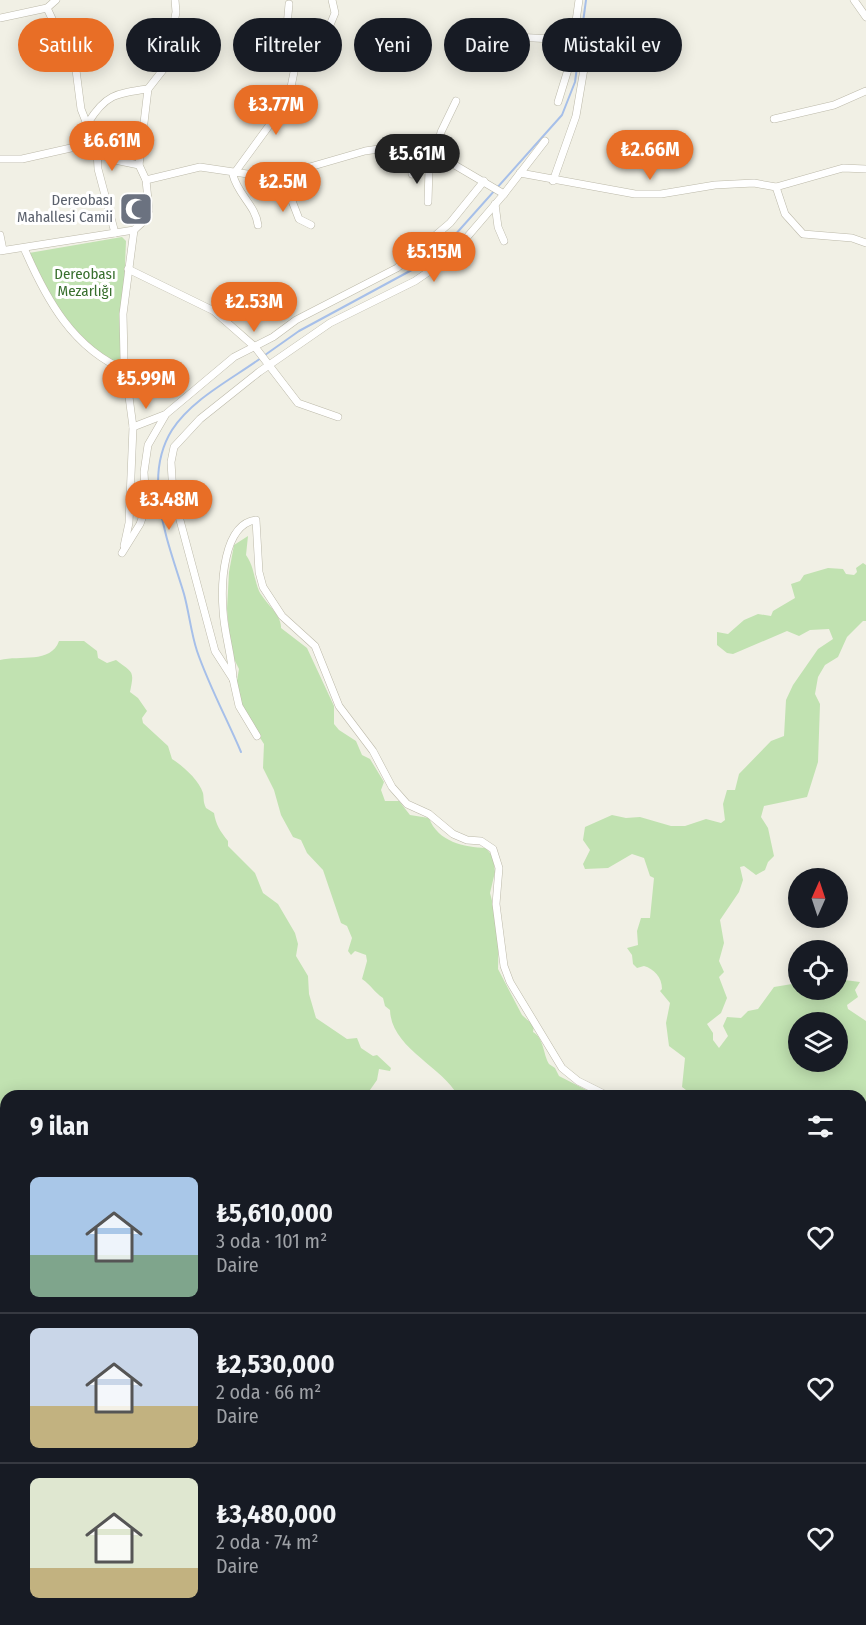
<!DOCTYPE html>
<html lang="tr">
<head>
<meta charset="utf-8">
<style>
  :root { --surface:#171b24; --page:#20242c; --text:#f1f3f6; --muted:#9ea1a6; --line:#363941; --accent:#e86e26 }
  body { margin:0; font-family:"Fira Sans Condensed",sans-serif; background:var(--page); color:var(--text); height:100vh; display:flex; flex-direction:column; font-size:22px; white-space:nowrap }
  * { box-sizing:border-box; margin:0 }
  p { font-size:20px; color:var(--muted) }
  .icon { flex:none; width:33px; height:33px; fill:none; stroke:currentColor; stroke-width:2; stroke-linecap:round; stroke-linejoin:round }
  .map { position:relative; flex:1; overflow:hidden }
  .drawer { position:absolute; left:0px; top:1090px; width:867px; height:536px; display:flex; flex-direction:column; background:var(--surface); border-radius:18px 18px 0 0; box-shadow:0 3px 15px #0003 }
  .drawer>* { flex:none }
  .banner { position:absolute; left:18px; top:18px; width:831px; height:54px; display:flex; gap:12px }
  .needle { width:39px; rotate:3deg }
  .buttons { position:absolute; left:788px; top:868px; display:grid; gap:12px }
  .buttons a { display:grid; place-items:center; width:60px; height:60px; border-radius:50%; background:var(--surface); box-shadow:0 3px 15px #0003; font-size:30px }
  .price { position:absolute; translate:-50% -51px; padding:0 14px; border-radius:21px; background:var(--accent); color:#fff; font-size:20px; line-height:39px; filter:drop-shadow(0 2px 3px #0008) }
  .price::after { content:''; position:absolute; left:50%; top:36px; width:18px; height:14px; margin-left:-9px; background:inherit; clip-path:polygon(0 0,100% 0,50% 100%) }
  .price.current { background:#222; color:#fff }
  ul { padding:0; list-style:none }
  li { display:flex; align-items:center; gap:18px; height:150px; padding:0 30px }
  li+li { border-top:2px solid var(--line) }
  li span { display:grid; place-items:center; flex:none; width:168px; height:120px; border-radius:9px; color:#555 }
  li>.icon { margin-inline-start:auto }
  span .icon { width:72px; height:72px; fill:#fffc; stroke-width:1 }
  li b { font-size:26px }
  h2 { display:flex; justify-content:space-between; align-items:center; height:72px; padding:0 30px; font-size:26px }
  .tag { padding:0 21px; border-radius:27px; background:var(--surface); box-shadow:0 3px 15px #0003; font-size:21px; line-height:54px }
  .tag.current { background:var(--accent); color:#fff }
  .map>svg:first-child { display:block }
</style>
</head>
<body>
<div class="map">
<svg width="866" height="1625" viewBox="0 0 866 1625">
  <rect width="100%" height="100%" fill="#f1f0e5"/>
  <g fill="#c1e2b1" fill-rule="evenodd">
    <path d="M 122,237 L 126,241 L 121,363 L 115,365 C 70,333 52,302 29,253 Z"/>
    <path d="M 248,536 L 246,555 C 254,566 254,579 259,591 C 265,603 282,615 281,628 L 307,648 L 334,706 L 334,724 L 339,730 L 356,741 L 362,755 L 370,759 L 384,782 L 381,790 L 385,801 L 399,801 L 410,815 L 429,818 C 438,842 464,847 486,848 L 493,857 L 495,872 L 490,893 L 499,928 L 498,969 L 522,1015 L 534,1026 L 533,1032 C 544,1038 543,1054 549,1064 L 555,1068 L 559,1076 L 598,1096 L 458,1096 C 442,1066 391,1048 390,1010 L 385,1006 L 383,998 C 374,992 371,985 362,979 L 367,961 L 366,955 L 355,951 L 351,955 L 348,951 L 352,938 L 347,926 L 341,923 L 323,870 L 307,853 L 301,840 L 293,837 L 281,815 L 274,790 L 263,768 L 264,744 L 241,709 L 236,686 L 239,669 L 231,653 L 227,609 L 229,572 L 234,545 Z"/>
    <path d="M 863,563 L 866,565 L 866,621 L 863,621 L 847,637 L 838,657 L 825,665 L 818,677 L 815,694 L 820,704 L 818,762 L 807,797 L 764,806 L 761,817 L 768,828 L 774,856 L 768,862 L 765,870 L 756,875 L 744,866 L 740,867 L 743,880 L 739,892 L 720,920 L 724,943 L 719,961 L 724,972 L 719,977 L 727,998 L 721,1013 L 707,1024 L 713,1033 L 713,1040 L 719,1048 L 728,1036 L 723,1026 L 727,1017 L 741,1018 L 748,1011 L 758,1009 L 774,987 L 798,983 L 798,990 L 837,990 L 837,979 L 860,982 L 855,990 L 858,997 L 847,1005 L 848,1009 L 866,1021 L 866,1263 L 861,1257 L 861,1096 L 694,1096 L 682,1087 L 685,1058 L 669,1046 L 666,1023 L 670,1003 L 660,991 L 662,989 C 662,977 654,969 644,966 L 637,968 L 633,964 L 632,955 L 627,948 L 638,945 L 637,931 L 641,918 L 650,918 L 654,878 L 650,876 L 644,858 L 632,854 L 608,868 L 585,869 L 583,864 L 590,850 L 583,840 L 585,827 L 612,815 L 626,818 L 640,817 L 671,826 L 685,826 L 706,819 L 721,823 L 725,820 L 723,804 L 727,790 L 735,790 L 739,774 L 771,741 L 784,736 L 786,700 L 793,685 L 818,649 L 833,639 L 829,629 L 810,630 L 799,636 L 787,631 L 733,654 L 727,653 L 717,645 L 717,632 L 728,634 L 744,620 L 758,614 L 771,616 L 773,611 L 795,598 L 791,584 L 800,581 L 804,575 L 828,568 L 843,569 L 846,574 L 854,575 L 857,572 L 856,568 ZM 798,1023 L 837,1023 L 837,1062 L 798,1062 Z"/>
    <path d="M 59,641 L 84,641 L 97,651 L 98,658 L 107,663 L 116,660 C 132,673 135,669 130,692 L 138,698 L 147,711 L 142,718 L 143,723 L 168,746 L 172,759 C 183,766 199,780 203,793 C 204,798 203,802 206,808 L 214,813 C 216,825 220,831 228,841 L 228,846 L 255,873 L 263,893 L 278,904 L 295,933 L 298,944 L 296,956 L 308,976 L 309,994 L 316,1018 L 347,1039 L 357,1038 L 361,1048 L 373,1056 L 377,1055 L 391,1068 L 390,1071 L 379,1069 L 377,1080 L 370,1090 L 376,1096 L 6,1096 L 6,1620 L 587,1620 L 589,1625 L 0,1625 L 0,660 C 20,655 51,664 59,641 Z"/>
    <path d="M 866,1313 L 866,1625 L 714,1625 L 722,1620 L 861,1620 L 861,1320 Z"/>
  </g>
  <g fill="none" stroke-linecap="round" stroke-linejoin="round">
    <g stroke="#a6bfe9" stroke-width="2">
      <path d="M 265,355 L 299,331 L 421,265 L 454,236 L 562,115 L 575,82 L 586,0"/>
      <path d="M 241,752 C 227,719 209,686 197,651 C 191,633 189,612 184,594 C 169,544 141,479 172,430 C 192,399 232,379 261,358"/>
    </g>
    <defs>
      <g id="minor">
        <path d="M 854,0 L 866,17"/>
        <path d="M 47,8 L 76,70 L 81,109 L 97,150 L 98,169 L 115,233"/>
        <path d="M 0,18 L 47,8 L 56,0"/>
        <path d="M 489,42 L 514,37 L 573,40"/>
        <path d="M 290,43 L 325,37 L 335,13 L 332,0"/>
        <path d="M 558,102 L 570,63 L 579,0"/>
        <path d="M 774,119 L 834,105 L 866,91"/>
        <path d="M 88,123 C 105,95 116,93 148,89"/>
        <path d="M 97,150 L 110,159 L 139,165"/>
        <path d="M 436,154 L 441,132 L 456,101"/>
        <path d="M 0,159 L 22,159 L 93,143"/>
        <path d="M 520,173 L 635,194 L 661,194 L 715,185 L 754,183 L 776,187 L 843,168 L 866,169"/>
        <path d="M 412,174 L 445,159"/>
        <path d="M 282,175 L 299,219 L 311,225"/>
        <path d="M 146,180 L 200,167 L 261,176 L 282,175 L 365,151 L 406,145 L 436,154 L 504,194"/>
        <path d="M 553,181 L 576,116 L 587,51"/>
        <path d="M 776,187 L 785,214 L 803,234 L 852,238 L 866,243"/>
        <path d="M 428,202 L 429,168"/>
        <path d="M 495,204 L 498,227 L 504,241"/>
        <path d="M 258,225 C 256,206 238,195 233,175 L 282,108 L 291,87 L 295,67 L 287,26 L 289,4"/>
        <path d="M 0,235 L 3,250"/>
        <path d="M 24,248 C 46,299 73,349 127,371"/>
        <path d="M 0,251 L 134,230 L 145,220 L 149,210 L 146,180 L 139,165 L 148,89 L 166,66 L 176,12 L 175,0"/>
        <path d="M 128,269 L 214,311 L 255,347 L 298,403 L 338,417"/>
        <path d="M 133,427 L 164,415"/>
        <path d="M 124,546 L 129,523 L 133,427 L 124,359 L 123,314 L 134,230"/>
        <path d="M 122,553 L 140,524 L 146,507 L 144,472 L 148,445 L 166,414 L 234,357 L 273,337 L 296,320 L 397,268 L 450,223 L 484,181"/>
        <path d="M 233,679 C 232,655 224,633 223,610 C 221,584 223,524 256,520 L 259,572 L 263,587 L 282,616 L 315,646 L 339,706 L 373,751 L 392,787 L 407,804 L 429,814 L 453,834 L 467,840 L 481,841 L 493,849 L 499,868 L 496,904 L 504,966 L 510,982 L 562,1068 L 578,1081 L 608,1096"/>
        <path d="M 257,736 L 239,706 L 233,679 L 215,651 L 173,494 L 171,462 L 174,447 L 200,419 L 259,372 L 330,323 L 415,281 L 450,257 L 504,194 L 545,141"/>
        <path d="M 861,1163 L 866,1166"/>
      </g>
    </defs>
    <use href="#minor" stroke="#bcb9a9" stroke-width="8"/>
    <use href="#minor" stroke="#fff" stroke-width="7"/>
  </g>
  <defs>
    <symbol id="mosque-square" viewBox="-11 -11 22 22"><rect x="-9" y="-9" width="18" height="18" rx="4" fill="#6b7280" stroke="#fff"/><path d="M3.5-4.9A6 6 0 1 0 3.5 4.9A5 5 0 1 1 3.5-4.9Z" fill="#fff"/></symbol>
  </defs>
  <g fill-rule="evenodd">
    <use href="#mosque-square" x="117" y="190" width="38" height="38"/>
  </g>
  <g text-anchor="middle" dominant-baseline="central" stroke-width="6" stroke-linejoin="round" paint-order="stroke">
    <g font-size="15" fill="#5b616d" stroke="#fff" text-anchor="end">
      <text x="113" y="200">Dereobası<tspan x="113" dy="17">Mahallesi Camii</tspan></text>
    </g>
    <g font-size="15" fill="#386f2e" stroke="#fff">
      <text x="85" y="274">Dereobası<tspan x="85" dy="17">Mezarlığı</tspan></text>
    </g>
  </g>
</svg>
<div class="buttons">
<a><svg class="needle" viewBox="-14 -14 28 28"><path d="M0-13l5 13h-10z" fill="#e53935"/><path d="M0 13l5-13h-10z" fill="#9ea1a6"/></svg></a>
<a><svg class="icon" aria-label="locate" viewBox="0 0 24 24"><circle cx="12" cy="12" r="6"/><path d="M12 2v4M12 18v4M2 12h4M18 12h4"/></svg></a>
<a><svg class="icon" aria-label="layers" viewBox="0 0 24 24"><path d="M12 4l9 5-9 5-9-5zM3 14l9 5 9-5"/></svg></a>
</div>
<b class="price" style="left:276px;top:136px">₺3.77M</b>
<b class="price" style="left:112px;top:172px">₺6.61M</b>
<b class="price" style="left:650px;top:181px">₺2.66M</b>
<b class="price current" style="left:417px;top:185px">₺5.61M</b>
<b class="price" style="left:283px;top:213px">₺2.5M</b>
<b class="price" style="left:434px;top:283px">₺5.15M</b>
<b class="price" style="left:254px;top:333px">₺2.53M</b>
<b class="price" style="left:146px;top:410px">₺5.99M</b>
<b class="price" style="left:169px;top:531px">₺3.48M</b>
<div class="banner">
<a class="tag current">Satılık</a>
<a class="tag">Kiralık</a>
<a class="tag">Filtreler</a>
<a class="tag">Yeni</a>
<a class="tag">Daire</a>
<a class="tag">Müstakil ev</a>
</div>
<section class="drawer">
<h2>9 ilan<svg class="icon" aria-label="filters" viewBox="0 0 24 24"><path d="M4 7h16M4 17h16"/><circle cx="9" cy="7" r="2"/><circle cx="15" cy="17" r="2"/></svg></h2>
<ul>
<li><span style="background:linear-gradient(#a9c7e8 65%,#7fa58c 0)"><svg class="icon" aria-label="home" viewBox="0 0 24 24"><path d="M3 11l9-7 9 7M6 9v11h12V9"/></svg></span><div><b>₺5,610,000</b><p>3 oda · 101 m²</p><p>Daire</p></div><svg class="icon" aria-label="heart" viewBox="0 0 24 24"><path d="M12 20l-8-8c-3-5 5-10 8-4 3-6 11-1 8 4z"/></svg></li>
<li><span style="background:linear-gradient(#c9d6e8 65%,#c2b280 0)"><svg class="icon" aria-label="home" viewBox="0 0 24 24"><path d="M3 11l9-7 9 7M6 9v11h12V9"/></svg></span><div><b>₺2,530,000</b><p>2 oda · 66 m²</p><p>Daire</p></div><svg class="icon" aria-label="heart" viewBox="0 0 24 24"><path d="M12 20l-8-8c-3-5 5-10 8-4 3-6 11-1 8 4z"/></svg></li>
<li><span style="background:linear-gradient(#dfe7d0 75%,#c2b280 0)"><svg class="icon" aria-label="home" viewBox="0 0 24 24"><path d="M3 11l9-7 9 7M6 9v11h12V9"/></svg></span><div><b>₺3,480,000</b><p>2 oda · 74 m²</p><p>Daire</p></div><svg class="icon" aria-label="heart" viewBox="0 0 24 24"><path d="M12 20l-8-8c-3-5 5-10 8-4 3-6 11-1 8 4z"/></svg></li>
</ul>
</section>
</div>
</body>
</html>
